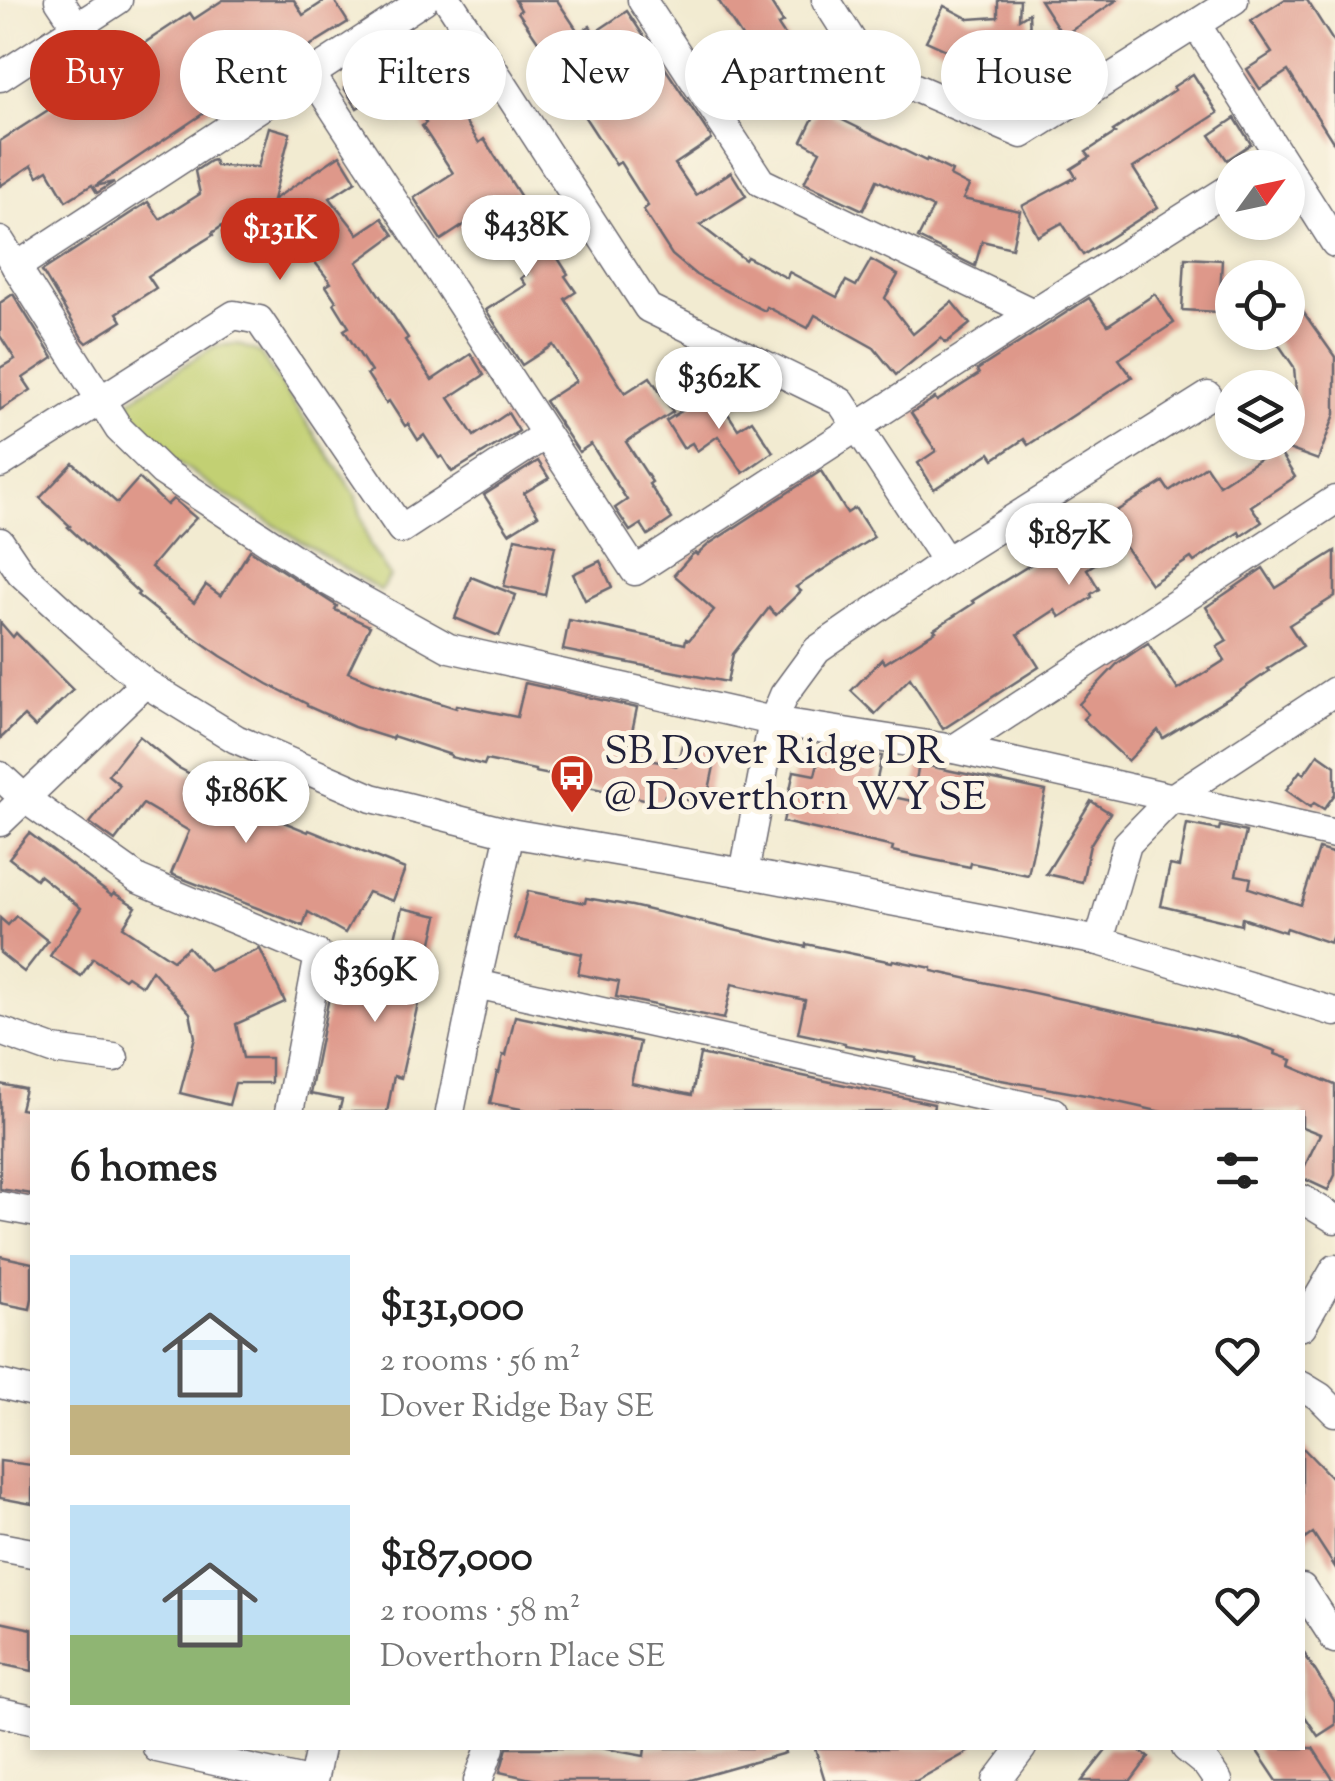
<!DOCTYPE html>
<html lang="en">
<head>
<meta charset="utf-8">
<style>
  :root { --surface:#fff; --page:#f2f2f2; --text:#222; --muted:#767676; --accent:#c8321e }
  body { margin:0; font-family:"Sorts Mill Goudy",serif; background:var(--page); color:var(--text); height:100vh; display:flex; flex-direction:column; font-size:38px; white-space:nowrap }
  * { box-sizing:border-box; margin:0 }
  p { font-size:32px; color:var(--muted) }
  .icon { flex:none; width:55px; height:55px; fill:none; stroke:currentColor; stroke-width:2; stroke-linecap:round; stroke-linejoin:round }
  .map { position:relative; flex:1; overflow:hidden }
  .details { position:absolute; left:30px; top:1110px; width:1275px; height:640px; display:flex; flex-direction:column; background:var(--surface); border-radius:0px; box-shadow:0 5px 15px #0003 }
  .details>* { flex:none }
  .hud { position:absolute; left:30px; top:30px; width:1275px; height:90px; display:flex; gap:20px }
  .needle { width:65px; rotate:57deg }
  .controls { position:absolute; left:1215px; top:150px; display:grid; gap:20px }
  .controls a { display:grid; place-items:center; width:90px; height:90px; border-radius:50%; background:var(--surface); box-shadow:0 5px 15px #0003; font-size:50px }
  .price { position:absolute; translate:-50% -85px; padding:0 22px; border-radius:35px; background:#fff; color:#222; font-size:32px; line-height:65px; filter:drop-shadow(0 2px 5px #0008) }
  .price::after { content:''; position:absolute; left:50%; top:60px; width:30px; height:22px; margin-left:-15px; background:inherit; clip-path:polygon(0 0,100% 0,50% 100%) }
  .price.selected { background:var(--accent); color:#fff }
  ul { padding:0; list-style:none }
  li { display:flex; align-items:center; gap:30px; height:250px; padding:0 40px }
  li span { display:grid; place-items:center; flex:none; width:280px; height:200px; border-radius:0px; color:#555 }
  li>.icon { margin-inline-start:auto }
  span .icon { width:120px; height:120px; fill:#fffc; stroke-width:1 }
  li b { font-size:42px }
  h2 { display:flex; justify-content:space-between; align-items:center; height:120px; padding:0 40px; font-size:42px }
  .chip { padding:0 35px; border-radius:45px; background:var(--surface); box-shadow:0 5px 15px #0003; font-size:35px; line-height:90px }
  .chip.selected { background:var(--accent); color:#fff }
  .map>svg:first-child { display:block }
</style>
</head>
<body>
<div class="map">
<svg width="1335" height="1781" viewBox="0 0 1335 1781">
  <rect width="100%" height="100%" fill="#fcf5e5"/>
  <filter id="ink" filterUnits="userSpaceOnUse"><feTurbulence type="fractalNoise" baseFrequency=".01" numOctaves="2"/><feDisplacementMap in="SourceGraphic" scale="20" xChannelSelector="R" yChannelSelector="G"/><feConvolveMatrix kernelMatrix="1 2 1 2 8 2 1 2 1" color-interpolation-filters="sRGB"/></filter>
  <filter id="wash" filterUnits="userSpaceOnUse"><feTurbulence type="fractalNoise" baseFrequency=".0048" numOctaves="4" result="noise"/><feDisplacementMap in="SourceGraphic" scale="40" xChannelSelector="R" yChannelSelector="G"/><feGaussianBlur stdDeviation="2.25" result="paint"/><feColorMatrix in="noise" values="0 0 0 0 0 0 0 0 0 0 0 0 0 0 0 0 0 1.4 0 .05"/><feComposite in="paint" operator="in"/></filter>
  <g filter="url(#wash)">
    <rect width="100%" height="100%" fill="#f2ebd1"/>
    <path fill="#c2d073" stroke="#727957" stroke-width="2.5" d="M 236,344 L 259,352 L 355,494 L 370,546 L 390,576 L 381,591 L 213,487 L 144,438 L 116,409 L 215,346 Z"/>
    <g id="blocks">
      <g fill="#de988a">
        <path d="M 223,0 L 294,0 L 303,15 L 326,0 L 334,0 L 348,22 L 258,78 L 240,49 L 206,71 L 225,99 L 95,186 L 114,182 L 97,193 L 92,185 L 66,201 L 48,170 L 38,176 L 32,165 L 0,186 L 0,141 L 84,87 L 82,84 L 190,13 L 194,19 Z"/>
        <path d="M 515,0 L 557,0 L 579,33 L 590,26 L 594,33 L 627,11 L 711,137 L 711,140 L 675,164 L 696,195 L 731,172 L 746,196 L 700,225 L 745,260 L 747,257 L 787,278 L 789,272 L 837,297 L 846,281 L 856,286 L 871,260 L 898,275 L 885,298 L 913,334 L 952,302 L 970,324 L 946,343 L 941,338 L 896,375 L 874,348 L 815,315 L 808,328 L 767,307 L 765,311 L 696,275 L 672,255 L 643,210 L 648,206 L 620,162 L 616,165 L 577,105 L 580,103 L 518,12 L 521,10 Z"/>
        <path d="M 718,0 L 769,0 L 783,22 L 778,25 L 790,43 L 783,48 L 814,95 L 781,116 L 770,98 L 740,118 L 705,65 L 744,40 Z"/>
        <path d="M 998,0 L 1020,0 L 1019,19 L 1029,13 L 1031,59 L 1008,60 L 1007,56 L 966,59 L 926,41 L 944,6 L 969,19 L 998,17 Z"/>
        <path d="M 1040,0 L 1117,0 L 1063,36 Z"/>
        <path d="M 1284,0 L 1307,0 L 1335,44 L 1335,145 L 1288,71 L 1260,89 L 1247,69 L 1272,53 L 1251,21 Z"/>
        <path d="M 411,30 L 419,42 L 421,41 L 457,98 L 452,101 L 479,143 L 484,139 L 533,216 L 535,215 L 558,249 L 554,252 L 568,274 L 565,276 L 576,292 L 565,299 L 625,393 L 650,377 L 673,412 L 626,442 L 652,482 L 649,484 L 672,519 L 648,535 L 641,524 L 630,531 L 615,508 L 627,500 L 591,444 L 579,452 L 545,401 L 576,381 L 553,345 L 522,365 L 486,310 L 526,285 L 521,278 L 527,274 L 499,231 L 488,238 L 475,218 L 441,240 L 414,198 L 453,173 L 422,126 L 426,123 L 400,82 L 357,108 L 344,88 L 386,60 L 379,50 Z"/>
        <path d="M 1193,74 L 1218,113 L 1133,168 L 1158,207 L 1083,255 L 1062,223 L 1038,236 L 1022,206 L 1076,177 L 1071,169 L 1090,157 L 1086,152 L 1115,133 L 1113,131 L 1175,90 L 1173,87 Z"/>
        <path d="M 818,108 L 926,161 L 927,159 L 952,171 L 950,176 L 969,186 L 963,199 L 1020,211 L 1012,248 L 982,241 L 975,266 L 918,238 L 933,208 L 877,180 L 863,210 L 804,183 L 820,151 L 802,141 Z"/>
        <path d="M 1235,118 L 1251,144 L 1227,160 L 1210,135 Z"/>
        <path d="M 269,127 L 290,133 L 273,200 L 340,155 L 356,181 L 330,198 L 358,234 L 382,218 L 394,235 L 357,262 L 408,338 L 405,340 L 432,380 L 471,354 L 484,375 L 449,398 L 474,436 L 508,413 L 519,431 L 452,472 L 442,456 L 439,458 L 424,435 L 418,440 L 408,424 L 405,426 L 389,401 L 386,403 L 367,374 L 371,372 L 344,330 L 349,327 L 334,303 L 336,301 L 326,286 L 331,283 L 304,248 L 271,230 L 278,218 L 237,216 L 212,233 L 213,235 L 148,276 L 156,288 L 117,313 L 122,321 L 87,343 L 82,338 L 42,271 L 148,202 L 160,219 L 200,194 L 195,171 L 210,161 L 214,160 L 216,166 L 258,167 Z"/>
        <path d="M 1185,258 L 1222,260 L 1219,312 L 1182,310 Z"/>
        <path d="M 13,294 L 53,358 L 23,378 L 31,390 L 0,410 L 0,368 L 15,359 L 0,336 L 0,303 Z"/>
        <path d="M 1155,294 L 1174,323 L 1119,359 L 1132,377 L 1028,445 L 1024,439 L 994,459 L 990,453 L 934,489 L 918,463 L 936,451 L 911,413 L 935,398 L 937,401 L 979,374 L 977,370 L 1089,298 L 1108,325 Z"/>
        <path d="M 1299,306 L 1335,357 L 1335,414 L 1318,460 L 1280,446 L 1282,442 L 1288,442 L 1288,428 L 1297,404 L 1294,367 L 1270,332 L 1288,332 L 1288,315 Z"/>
        <path d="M 713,391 L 738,429 L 752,420 L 773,452 L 743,473 L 718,436 L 697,451 L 692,443 L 683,448 L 666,421 Z"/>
        <path d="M 1277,448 L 1295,477 L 1251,506 L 1262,522 L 1241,536 L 1239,532 L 1194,562 L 1191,558 L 1151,584 L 1124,545 L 1087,569 L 1099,589 L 1091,594 L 1092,597 L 1060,617 L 1055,610 L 1018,634 L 1039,667 L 943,729 L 910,678 L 875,714 L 851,691 L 882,659 L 885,663 L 936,631 L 934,629 L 974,603 L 972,601 L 1163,482 L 1169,491 L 1206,466 L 1219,485 Z"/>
        <path d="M 538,461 L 549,478 L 524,493 L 538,515 L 509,533 L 484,495 Z"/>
        <path d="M 73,463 L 117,503 L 139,478 L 167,505 L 173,499 L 196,518 L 177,538 L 176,537 L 151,567 L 194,603 L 206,585 L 221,596 L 250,550 L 337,606 L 335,610 L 370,626 L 348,672 L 372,682 L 456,708 L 457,705 L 517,717 L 525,683 L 637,708 L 627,755 L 677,766 L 682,745 L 717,752 L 706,804 L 665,795 L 663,803 L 579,785 L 580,781 L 535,772 L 535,770 L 486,760 L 484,765 L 451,757 L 451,755 L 393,736 L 392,739 L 354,727 L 307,706 L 307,704 L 268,684 L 221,656 L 166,618 L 137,595 L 139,593 L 68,527 L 70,526 L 40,498 Z"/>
        <path d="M 821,471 L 847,513 L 855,508 L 874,537 L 796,587 L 801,591 L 776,615 L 769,608 L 733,654 L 727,682 L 563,650 L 569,620 L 685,644 L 686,639 L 689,640 L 714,610 L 674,575 L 692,555 L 695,553 L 697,555 L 709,544 Z"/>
        <path d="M 515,538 L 555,546 L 545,595 L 504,586 Z"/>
        <path d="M 1335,551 L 1335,596 L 1289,625 L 1303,646 L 1267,669 L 1269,671 L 1234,695 L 1163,738 L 1158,730 L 1128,761 L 1083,719 L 1088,714 L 1079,704 L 1118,663 L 1148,643 L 1178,690 L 1225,660 L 1217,647 L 1227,641 L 1206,607 L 1263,568 L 1276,588 Z"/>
        <path d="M 600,561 L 612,587 L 585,600 L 573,574 Z"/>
        <path d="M 471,577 L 516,595 L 499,636 L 455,618 Z"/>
        <path d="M 0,622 L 13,637 L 16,633 L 73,690 L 35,727 L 24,716 L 0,739 Z"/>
        <path d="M 139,736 L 177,767 L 255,808 L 254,810 L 308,832 L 309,830 L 405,869 L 393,901 L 368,892 L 345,933 L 308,912 L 303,926 L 171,874 L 189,831 L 143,804 L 115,841 L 90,823 L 120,785 L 108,775 Z"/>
        <path d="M 822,746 L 882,756 L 874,793 L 912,801 L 919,764 L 1046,791 L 1028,875 L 971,863 L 970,867 L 934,860 L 892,851 L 893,847 L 783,822 L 794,771 L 815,775 Z"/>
        <path d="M 1318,754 L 1335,766 L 1335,794 L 1324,809 L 1314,803 L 1310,807 L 1286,790 L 1300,771 L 1304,774 Z"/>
        <path d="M 1091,801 L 1110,813 L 1090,845 L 1082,882 L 1046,874 Z"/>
        <path d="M 1187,824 L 1219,830 L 1220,826 L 1246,832 L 1236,875 L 1251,878 L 1249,888 L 1301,905 L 1319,849 L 1335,854 L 1335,930 L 1330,943 L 1287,928 L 1285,932 L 1242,918 L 1241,925 L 1161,906 L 1170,865 L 1179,867 Z"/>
        <path d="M 29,833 L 112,896 L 114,893 L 136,907 L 123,927 L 173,960 L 188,947 L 210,971 L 260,949 L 285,1002 L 236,1024 L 243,1058 L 271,1058 L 271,1083 L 235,1083 L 229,1105 L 180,1093 L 195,1037 L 190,1013 L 152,970 L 142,986 L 127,976 L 124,979 L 93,958 L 81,976 L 50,956 L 81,908 L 39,875 L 36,879 L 9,858 Z"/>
        <path d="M 528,891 L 585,903 L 586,898 L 632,906 L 806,947 L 806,944 L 892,962 L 893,960 L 932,968 L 932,971 L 1237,1037 L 1276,1051 L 1275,1054 L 1292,1060 L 1290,1066 L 1335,1085 L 1335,1175 L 1328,1190 L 1302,1178 L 1302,1172 L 1320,1134 L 1302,1127 L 1302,1112 L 1162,1112 L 1091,1096 L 990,1078 L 916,1061 L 917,1058 L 845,1045 L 845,1043 L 798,1033 L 805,1000 L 732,984 L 724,1019 L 616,997 L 619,982 L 578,974 L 582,954 L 515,939 Z"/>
        <path d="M 402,908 L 438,916 L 401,1078 L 394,1076 L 387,1112 L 339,1112 L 342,1100 L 310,1094 L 331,987 L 373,996 L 375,985 L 384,986 Z"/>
        <path d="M 16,916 L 48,941 L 24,972 L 0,953 L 0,918 L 8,925 Z"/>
        <path d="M 515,1016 L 640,1042 L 631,1083 L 692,1095 L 700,1054 L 934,1104 L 933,1112 L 536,1112 L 490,1103 L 497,1072 L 499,1073 L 503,1055 L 506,1056 Z"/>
        <path d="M 0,1084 L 25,1089 L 20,1109 L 32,1111 L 32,1194 L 0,1189 Z"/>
        <path d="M 0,1256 L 32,1263 L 32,1298 L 30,1309 L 0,1303 Z"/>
        <path d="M 1302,1447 L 1335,1481 L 1335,1567 L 1313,1533 L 1302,1541 Z"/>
        <path d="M 0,1461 L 32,1465 L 32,1504 L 0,1498 Z"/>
        <path d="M 0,1622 L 32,1629 L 32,1671 L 0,1664 Z"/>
        <path d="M 1302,1650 L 1335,1702 L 1335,1725 L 1318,1736 L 1302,1712 Z"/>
        <path d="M 507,1748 L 601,1748 L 644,1756 L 645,1748 L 784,1748 L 785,1753 L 687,1781 L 540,1781 L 500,1772 Z"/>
        <path d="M 815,1748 L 975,1748 L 916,1781 L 825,1781 Z"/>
        <path d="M 1108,1748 L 1136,1748 L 1149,1757 L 1131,1781 L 1082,1781 Z"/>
        <path d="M 1255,1748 L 1313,1748 L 1334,1781 L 1277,1781 Z"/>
      </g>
    </g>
  </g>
  <g filter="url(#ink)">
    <use href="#blocks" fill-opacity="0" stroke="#6b6870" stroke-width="2.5"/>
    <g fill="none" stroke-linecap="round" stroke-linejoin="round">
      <defs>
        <g id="minor">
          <path d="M 59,0 L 77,27"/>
          <path d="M 448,0 L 648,308 L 841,402 L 946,561 L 817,650 L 784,695 L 773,721 L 744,873"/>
          <path d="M 642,0 L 761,182 L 1033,313"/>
          <path d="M 826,0 L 869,68 L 1022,134 L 1234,0"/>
          <path d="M 1196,24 L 1287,168"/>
          <path d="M 311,74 L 635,571 L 1033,313 L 1232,187"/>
          <path d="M 0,77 L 118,0"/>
          <path d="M 1288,169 L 1335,243"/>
          <path d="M 0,241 L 119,429 L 162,471 L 328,581 L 449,648 L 773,721 L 954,749 L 1335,834"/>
          <path d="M 16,267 L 424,0"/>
          <path d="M 0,464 L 234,315 L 259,320 L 401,529 L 545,435"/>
          <path d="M 0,542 L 21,573 L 92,638 L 145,683 L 236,739 L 372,798 L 510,833 L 744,873 L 1099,941 L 1335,1012"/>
          <path d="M 946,561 L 1208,396"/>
          <path d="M 954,749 L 1335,500"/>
          <path d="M 0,776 L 24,798 L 138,879 L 319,955 L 289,1112"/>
          <path d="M 0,822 L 145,683"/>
          <path d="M 1099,941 L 1127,844 L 1171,799 L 1335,691"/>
          <path d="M 476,984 L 1053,1112"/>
          <path d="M 0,1031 L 53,1050 L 114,1058"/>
          <path d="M 450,1112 L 476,984 L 510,833"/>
          <path d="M 1302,1199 L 1335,1219"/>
          <path d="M 0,1206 L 32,1212"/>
          <path d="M 1302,1326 L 1335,1269"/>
          <path d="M 0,1384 L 32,1392"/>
          <path d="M 1302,1386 L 1320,1397 L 1335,1412"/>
          <path d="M 0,1547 L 32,1553"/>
          <path d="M 1302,1588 L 1335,1639"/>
          <path d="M 0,1712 L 32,1719"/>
          <path d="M 157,1748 L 304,1781"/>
          <path d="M 1186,1748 L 1207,1765 L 1218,1781"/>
          <path d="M 313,1781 L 320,1748"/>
          <path d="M 478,1781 L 490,1748"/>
          <path d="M 997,1781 L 1022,1748"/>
        </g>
      </defs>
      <use href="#minor" stroke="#6b6870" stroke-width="31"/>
      <use href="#minor" stroke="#fff" stroke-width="28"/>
    </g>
  </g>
  <defs>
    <symbol id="bus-pin" viewBox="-11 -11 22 30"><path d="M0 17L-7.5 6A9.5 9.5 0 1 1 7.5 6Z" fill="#c8321e" stroke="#fcf5e5"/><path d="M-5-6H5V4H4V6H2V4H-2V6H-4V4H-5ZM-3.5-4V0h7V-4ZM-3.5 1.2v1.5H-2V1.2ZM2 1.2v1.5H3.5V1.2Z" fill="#fff"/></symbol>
  </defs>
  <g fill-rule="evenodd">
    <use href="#bus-pin" x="547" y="751" width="50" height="68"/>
  </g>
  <g text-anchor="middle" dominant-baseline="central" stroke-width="10" stroke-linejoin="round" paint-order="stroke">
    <g font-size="40" fill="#22223b" stroke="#fcf5e5" text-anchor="start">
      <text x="604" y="753">SB Dover Ridge DR<tspan x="604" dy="46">@ Doverthorn WY SE</tspan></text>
    </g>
  </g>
</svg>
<div class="controls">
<a><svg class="needle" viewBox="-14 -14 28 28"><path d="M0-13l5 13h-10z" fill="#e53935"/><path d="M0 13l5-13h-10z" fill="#767676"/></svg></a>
<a><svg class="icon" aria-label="locate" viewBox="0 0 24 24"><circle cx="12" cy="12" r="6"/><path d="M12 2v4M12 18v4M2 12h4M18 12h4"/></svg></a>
<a><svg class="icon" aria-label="layers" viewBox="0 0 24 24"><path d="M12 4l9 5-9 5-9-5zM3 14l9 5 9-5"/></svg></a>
</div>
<b class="price" style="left:526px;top:280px">$438K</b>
<b class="price selected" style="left:280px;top:283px">$131K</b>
<b class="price" style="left:719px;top:432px">$362K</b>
<b class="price" style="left:1069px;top:588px">$187K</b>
<b class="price" style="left:246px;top:846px">$186K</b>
<b class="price" style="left:375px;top:1025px">$369K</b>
<div class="hud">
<a class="chip selected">Buy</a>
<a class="chip">Rent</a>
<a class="chip">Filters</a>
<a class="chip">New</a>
<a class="chip">Apartment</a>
<a class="chip">House</a>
</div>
<section class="details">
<h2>6 homes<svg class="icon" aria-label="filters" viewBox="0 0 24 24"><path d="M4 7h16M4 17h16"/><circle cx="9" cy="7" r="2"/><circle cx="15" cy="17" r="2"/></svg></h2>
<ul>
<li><span style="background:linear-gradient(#bfe0f5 75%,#c2b280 0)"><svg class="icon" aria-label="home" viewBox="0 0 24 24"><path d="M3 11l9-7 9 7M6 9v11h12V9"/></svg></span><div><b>$131,000</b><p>2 rooms · 56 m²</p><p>Dover Ridge Bay SE</p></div><svg class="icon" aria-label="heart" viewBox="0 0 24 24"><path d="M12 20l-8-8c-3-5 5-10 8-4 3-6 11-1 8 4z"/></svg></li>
<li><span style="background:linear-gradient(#bfe0f5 65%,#8fb573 0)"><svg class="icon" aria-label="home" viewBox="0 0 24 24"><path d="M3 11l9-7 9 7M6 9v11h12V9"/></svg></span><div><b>$187,000</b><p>2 rooms · 58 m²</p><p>Doverthorn Place SE</p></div><svg class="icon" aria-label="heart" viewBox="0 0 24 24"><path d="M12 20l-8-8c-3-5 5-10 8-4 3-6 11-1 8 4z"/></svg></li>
</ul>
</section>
</div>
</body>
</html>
